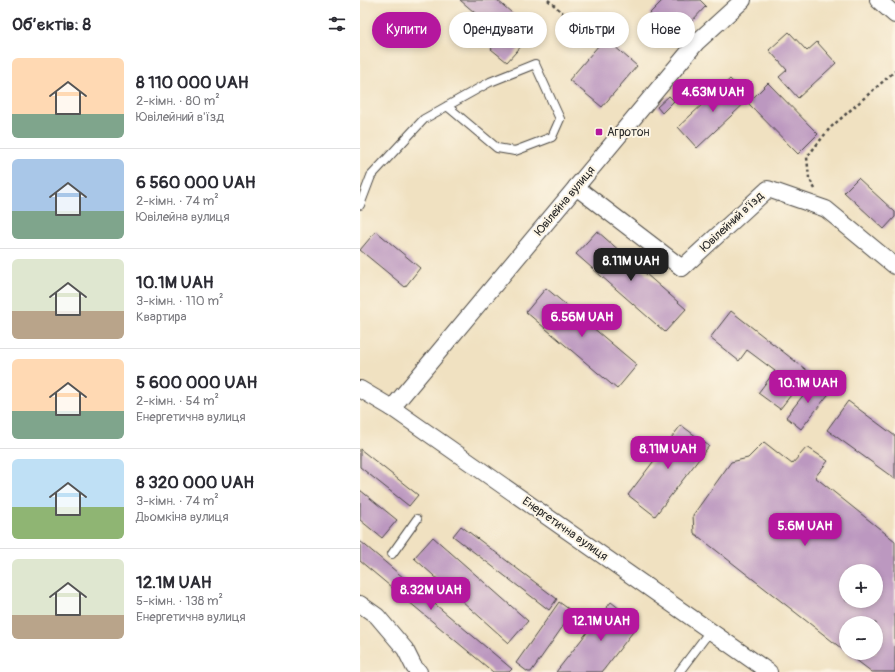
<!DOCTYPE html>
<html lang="uk">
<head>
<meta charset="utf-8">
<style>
  :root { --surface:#fff; --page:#f2f2f3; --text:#2b2b33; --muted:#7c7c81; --line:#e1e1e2; --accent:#b5179e }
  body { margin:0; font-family:Pangolin,sans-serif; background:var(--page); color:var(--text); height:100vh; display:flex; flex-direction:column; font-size:15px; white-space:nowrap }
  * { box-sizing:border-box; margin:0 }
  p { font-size:13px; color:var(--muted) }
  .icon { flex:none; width:22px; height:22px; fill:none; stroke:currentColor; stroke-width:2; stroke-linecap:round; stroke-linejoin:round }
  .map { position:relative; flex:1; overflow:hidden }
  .details { display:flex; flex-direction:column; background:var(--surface); width:360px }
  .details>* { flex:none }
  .guide { position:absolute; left:12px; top:12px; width:380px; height:36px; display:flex; gap:8px }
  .buttons { position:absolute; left:479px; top:564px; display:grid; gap:8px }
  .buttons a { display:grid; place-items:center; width:44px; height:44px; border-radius:50%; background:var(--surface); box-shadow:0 2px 6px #0003; font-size:20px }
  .price { position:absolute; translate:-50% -34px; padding:0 9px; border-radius:8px; background:var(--accent); color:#fff; font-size:13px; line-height:26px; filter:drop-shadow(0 1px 2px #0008) }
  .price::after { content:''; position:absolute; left:50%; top:24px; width:12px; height:9px; margin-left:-6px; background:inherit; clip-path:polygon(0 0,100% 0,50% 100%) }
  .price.selected { background:#222; color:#fff }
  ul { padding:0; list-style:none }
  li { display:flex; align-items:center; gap:12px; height:100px; padding:0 12px }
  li+li { border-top:1px solid var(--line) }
  li span { display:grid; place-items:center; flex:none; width:112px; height:80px; border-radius:6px; color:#555 }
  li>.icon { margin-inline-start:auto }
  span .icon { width:48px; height:48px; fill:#fffc; stroke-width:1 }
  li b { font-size:17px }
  h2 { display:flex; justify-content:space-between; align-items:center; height:48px; padding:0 12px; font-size:17px }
  .chip { padding:0 14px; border-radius:18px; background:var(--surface); box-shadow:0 2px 6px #0003; font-size:14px; line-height:36px }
  .chip.selected { background:var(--accent); color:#fff }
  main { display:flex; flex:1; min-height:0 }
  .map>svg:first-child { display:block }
</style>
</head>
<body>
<main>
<section class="details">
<h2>Об’єктів: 8<svg class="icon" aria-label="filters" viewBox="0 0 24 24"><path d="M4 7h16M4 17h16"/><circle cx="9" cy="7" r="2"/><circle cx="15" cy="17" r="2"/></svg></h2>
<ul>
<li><span style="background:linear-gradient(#ffd9b3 70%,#7fa58c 0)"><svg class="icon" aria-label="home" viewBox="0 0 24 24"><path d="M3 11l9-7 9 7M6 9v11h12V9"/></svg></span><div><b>8 110 000 UAH</b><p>2-кімн. · 80 m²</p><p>Ювілейний в'їзд</p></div></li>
<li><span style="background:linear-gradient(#a9c7e8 65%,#7fa58c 0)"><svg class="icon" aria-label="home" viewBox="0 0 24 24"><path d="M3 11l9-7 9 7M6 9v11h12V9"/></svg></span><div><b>6 560 000 UAH</b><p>2-кімн. · 74 m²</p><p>Ювілейна вулиця</p></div></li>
<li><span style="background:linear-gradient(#dfe7d0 65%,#b9a48a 0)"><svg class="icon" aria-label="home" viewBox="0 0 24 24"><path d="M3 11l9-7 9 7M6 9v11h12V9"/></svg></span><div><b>10.1M UAH</b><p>3-кімн. · 110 m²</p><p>Квартира</p></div></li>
<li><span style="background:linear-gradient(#ffd9b3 65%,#7fa58c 0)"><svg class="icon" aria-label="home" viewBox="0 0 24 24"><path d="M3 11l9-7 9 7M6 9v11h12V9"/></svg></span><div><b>5 600 000 UAH</b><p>2-кімн. · 54 m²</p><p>Енергетична вулиця</p></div></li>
<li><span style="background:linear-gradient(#bfe0f5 60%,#8fb573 0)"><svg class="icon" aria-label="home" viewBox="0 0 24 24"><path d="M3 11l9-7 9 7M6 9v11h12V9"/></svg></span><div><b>8 320 000 UAH</b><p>3-кімн. · 74 m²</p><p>Дьомкіна вулиця</p></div></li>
<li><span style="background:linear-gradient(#dfe7d0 70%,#b9a48a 0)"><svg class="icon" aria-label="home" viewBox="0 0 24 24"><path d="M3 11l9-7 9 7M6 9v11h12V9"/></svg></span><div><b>12.1M UAH</b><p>5-кімн. · 138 m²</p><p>Енергетична вулиця</p></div></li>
</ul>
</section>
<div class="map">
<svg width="535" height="672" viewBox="0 0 535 672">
  <rect width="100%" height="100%" fill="#fcf5e5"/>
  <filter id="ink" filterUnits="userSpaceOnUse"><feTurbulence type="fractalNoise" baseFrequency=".025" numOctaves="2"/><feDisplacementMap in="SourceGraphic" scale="8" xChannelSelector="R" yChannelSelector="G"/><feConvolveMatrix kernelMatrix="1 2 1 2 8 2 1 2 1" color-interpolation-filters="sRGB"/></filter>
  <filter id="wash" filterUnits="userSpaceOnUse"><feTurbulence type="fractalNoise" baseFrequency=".012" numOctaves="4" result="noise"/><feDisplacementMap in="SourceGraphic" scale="16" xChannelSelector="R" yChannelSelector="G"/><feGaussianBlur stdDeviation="0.9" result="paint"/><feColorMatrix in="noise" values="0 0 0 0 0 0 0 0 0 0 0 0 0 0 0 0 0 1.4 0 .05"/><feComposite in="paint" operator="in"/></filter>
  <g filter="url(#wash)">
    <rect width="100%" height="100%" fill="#f0e1c1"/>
    <g id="blocks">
      <g fill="#bc98c0" fill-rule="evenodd">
        <path d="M 100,0 L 137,0 L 174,32 L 147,62 L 131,49 L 142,36 Z"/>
        <path d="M 303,0 L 340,0 L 346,6 L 315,39 L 289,14 Z"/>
        <path d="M 429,32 L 447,51 L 457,42 L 476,63 L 438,98 L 419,77 L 427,70 L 409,50 Z"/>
        <path d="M 245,38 L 277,66 L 242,107 L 209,80 Z"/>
        <path d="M 370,79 L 389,99 L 337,148 L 318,127 Z"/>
        <path d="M 408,83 L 458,134 L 438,154 L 388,103 Z"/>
        <path d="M 309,96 L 314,101 L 302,113 L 297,107 Z"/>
        <path d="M 498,178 L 535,212 L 535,217 L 524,229 L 484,192 Z"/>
        <path d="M 16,231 L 60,268 L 45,287 L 0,250 Z"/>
        <path d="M 237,231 L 326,309 L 305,332 L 216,254 Z"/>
        <path d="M 186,288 L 277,365 L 257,389 L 166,312 Z"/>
        <path d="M 371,311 L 449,372 L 420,409 L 398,393 L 415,371 L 387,350 L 379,361 L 350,338 Z"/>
        <path d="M 456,379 L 471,391 L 441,429 L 426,417 Z"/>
        <path d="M 488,401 L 535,436 L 535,479 L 467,430 Z"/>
        <path d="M 321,425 L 349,446 L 295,516 L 268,495 Z"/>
        <path d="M 404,442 L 432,464 L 447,447 L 468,461 L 455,477 L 535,541 L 535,672 L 512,672 L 487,653 L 516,653 L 516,623 L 486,623 L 486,652 L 334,533 L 333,515 L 371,462 L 388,458 ZM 486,571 L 516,571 L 516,601 L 486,601 Z"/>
        <path d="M 0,449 L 58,495 L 49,506 L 0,467 Z"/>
        <path d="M 0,490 L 37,520 L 22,538 L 0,520 Z"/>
        <path d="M 101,526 L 197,599 L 189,610 L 93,536 Z"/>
        <path d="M 73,537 L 168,621 L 149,643 L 54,558 Z"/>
        <path d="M 0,541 L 152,669 L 149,672 L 133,672 L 0,561 Z"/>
        <path d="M 199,602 L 213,612 L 171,672 L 168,672 L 156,663 Z"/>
        <path d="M 251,602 L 279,624 L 242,672 L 196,672 Z"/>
      </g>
    </g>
  </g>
  <g filter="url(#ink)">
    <use href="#blocks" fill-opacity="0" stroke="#494642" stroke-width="1"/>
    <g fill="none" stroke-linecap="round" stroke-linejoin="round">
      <defs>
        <g id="service">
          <path d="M 0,205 L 11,176 L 64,119 L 130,82 L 175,64 L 200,119 L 192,137 L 155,151 L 137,148 L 87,106"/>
          <path d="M 32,554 L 57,519"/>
          <path d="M 319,672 L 350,631"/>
        </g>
        <g id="minor">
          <path d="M 518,0 L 535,15"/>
          <path d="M 216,187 L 322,268 L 408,189 L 466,209 L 535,266"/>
          <path d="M 0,389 L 32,408 L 409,672"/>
          <path d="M 32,408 L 337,42 L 383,0"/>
          <path d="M 0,604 L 17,616 L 45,649 L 54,667 L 59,672"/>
        </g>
      </defs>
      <use href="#service" stroke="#494642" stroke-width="10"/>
      <use href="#minor" stroke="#494642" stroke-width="18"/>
      <g stroke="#494642" stroke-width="2.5" stroke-dasharray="3 3" stroke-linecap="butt">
        <path d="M 188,0 L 203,13"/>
        <path d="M 455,189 L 449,178 L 447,157 L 470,128 L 535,71"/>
      </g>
      <use href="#service" stroke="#fff" stroke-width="8"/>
      <use href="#minor" stroke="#fff" stroke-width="16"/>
    </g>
  </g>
  <rect fill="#b5179e" stroke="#fcf5e5" stroke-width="1.5" x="235" y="128" width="8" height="8" rx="2"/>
  <g text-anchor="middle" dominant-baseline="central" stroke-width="4" stroke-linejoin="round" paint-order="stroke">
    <g font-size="12" fill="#2b2b2b" stroke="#fcf5e5" text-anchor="start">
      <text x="247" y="132">Агротон</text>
    </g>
    <g font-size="12" fill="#2b2b2b" stroke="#fcf5e5">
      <text transform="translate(205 201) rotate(-50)">Ювілейна вулиця</text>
      <text transform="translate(372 222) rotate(-43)">Ювілейний в'їзд</text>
      <text transform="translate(205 529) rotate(35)">Енергетична вулиця</text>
    </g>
  </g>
</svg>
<div class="buttons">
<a>+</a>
<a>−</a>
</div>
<b class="price" style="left:353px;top:113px">4.63M UAH</b>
<b class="price selected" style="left:271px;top:282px">8.11M UAH</b>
<b class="price" style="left:222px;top:338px">6.56M UAH</b>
<b class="price" style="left:448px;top:404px">10.1M UAH</b>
<b class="price" style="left:308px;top:470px">8.11M UAH</b>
<b class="price" style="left:445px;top:547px">5.6M UAH</b>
<b class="price" style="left:71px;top:611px">8.32M UAH</b>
<b class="price" style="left:241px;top:642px">12.1M UAH</b>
<div class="guide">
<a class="chip selected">Купити</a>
<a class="chip">Орендувати</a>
<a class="chip">Фільтри</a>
<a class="chip">Нове</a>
</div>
</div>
</main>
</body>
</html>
